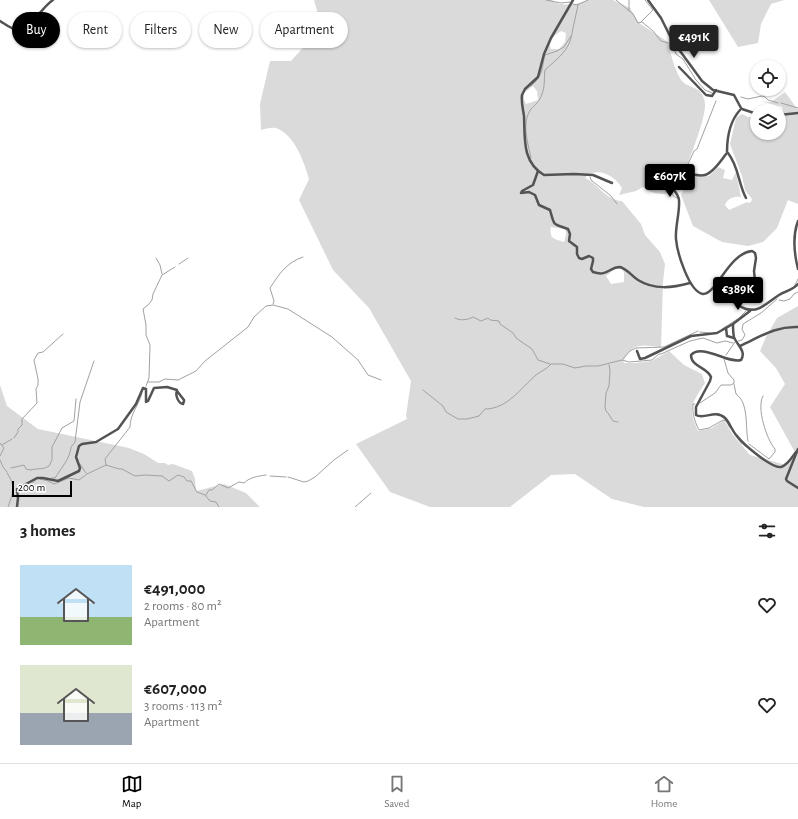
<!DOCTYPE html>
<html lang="en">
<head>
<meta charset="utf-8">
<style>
  :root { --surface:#fff; --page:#f2f2f2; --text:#222; --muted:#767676; --line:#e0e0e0; --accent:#000 }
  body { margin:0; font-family:"Alegreya Sans",sans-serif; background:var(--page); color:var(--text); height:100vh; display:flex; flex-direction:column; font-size:15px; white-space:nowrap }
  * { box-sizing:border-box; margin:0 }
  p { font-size:13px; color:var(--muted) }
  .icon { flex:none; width:22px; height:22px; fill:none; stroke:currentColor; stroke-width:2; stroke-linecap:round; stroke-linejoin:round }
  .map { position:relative; height:507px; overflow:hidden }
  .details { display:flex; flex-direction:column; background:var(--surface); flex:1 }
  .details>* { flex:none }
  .guide { position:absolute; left:12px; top:12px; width:400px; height:36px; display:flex; gap:8px }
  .tools { position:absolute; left:750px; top:60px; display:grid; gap:8px }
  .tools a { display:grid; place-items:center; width:36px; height:36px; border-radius:50%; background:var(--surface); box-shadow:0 1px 3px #0004; font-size:20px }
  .scale { position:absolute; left:12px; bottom:10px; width:60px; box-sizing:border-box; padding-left:4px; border:2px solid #000; border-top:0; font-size:11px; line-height:14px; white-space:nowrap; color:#000; -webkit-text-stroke:3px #fff; paint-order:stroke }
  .price { position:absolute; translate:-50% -34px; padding:0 9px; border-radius:4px; background:var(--accent); color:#fff; font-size:13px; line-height:26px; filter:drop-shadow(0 1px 2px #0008) }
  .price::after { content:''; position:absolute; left:50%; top:24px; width:12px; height:9px; margin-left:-6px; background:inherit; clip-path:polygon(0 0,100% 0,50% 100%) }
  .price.selected { background:#222; color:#fff }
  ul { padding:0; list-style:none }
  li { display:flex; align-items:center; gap:12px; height:100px; padding:0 20px }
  li span { display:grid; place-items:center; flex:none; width:112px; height:80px; border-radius:0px; color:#555 }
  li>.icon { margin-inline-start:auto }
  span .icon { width:48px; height:48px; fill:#fffc; stroke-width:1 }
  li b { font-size:17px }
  h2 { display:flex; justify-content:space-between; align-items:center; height:48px; padding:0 20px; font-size:17px }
  .tag { padding:0 14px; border-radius:18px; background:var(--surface); box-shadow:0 1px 3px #0004; font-size:14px; line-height:36px }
  .tag.selected { background:var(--accent); color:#fff }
  .tabs { display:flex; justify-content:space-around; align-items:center; height:56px; border-top:1px solid var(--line); background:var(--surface); font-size:11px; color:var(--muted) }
  .tabs a { display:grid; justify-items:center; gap:2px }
  .tabs .selected { color:var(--accent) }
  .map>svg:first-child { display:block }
</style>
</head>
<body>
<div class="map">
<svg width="798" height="507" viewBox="0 0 798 507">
  <rect width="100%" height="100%" fill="#fff"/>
  <g fill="#dadada" fill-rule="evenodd">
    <path d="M 314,0 L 552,0 C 559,7 579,5 587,0 L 613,0 L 630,8 L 639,23 L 668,42 C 670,52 676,75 683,82 C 688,87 697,87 701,93 C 703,95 705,101 705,104 C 706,118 690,157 685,171 L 676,175 L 671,183 L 673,192 C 662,196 652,194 643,187 L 636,191 L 619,195 L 622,188 C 614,175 597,166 585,178 C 599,184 605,200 622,201 L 641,224 L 645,235 L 660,252 L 665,264 L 663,282 L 661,347 C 642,345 633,342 623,361 L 624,363 L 635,363 L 652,361 L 669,351 L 684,365 L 702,374 L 705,383 C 692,404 687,407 698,431 L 712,428 L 724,420 L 733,435 L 750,455 L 786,465 L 797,456 L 770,407 L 785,384 L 776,368 L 760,351 L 766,337 L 777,318 L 798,306 L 798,507 L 644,507 L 612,499 L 575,474 L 551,475 L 510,507 L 430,507 L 390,492 L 356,444 L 407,419 L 406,416 L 411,381 L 369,308 L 333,270 L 299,200 L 309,179 C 304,162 295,135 276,128 C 272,127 265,129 261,130 L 260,104 L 270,61 L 291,61 L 308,42 L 319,18 ZM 561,31 L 566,33 L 565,42 L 559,49 L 551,49 C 547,40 554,36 561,31 ZM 533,86 L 537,91 L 538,100 L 526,104 L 524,100 L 524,93 ZM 551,227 L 565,229 L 566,234 L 564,242 C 554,239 549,239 551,227 ZM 615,269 L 622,269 L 624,272 L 624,282 L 611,284 L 606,276 Z"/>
    <path d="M 709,0 L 784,0 L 771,4 L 761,24 L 758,43 L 738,47 Z"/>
    <path d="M 785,92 L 798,110 L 798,204 L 788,200 L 777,228 L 763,242 L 748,246 L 722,242 L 693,226 L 681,195 L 690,178 L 709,176 L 718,167 L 725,170 L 723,178 L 732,180 L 736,172 L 741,197 C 734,196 728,198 725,205 L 729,210 L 747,202 L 749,203 L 751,202 L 752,199 L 745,190 L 742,176 L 730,144 L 736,118 L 742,114 L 748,117 L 757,117 L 757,133 L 779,133 L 779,117 L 784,116 L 782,107 L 761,101 L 771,102 Z"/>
    <path d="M 0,385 L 7,406 L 38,429 L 129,448 L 144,454 L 158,463 L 165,463 L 168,465 L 173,464 L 192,471 L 195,479 L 196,491 L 224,484 L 246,493 L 260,507 L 0,507 Z"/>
  </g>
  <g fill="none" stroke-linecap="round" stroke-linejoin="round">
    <g stroke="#a1a1a1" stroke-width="1">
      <path d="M 546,0 L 561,3 L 570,2"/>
      <path d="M 616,0 L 633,14 L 638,23 L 642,22 L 653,31 L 661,41 L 668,43"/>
      <path d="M 629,0 L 629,11"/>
      <path d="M 573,4 L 577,5 L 588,0"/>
      <path d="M 641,22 L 653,10 L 645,0"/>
      <path d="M 572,33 L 578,5"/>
      <path d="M 670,44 L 672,44 L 676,54 L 683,59 L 696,80 L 705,90 L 712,93"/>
      <path d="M 531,86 C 544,74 541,70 545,55 L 557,51 L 564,47 L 571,36"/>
      <path d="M 741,97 L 748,99 L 762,96 L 765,97 L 768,100 L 778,103"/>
      <path d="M 781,103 L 798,108"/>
      <path d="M 531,158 C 528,143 521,123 531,109 C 535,105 540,101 542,94 C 545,87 544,78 545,70 C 558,58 569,51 572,34"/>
      <path d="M 590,177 L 591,180 L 611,196 L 617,204"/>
      <path d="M 677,198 C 672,196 671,193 670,187 C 666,174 678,169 688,164 L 694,151 L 697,149 L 716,101"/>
      <path d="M 156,258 L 160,265 L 162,274"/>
      <path d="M 179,264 L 188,258"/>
      <path d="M 781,293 L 794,287 L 798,279"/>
      <path d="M 779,300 L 784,301 L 790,299 L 794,294 L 798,292"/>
      <path d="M 273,304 L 274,301 L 270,288 C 280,273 286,263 303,257"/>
      <path d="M 746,308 L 752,309"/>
      <path d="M 455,318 C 460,321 468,320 473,317 L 481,321 L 488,318 L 490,320 L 499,321 L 500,324 L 513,333 L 516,338 L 532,349 L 538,360 L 550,364"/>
      <path d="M 722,329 L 739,318 L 746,311"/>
      <path d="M 700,332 L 710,333"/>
      <path d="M 738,341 L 742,340 L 745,335 L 742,329 L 743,324 L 761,313 L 777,299"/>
      <path d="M 726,355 L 735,342"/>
      <path d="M 623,359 L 630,351 L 636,348 L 664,347 L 698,331"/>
      <path d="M 609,365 L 610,370 L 609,386 L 606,393 L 605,407 L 606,411 L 608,413 L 613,421 L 618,422"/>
      <path d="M 148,382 L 159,382 L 165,379 L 178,380 L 196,371 L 205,361 L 248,327 L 254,317 L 266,306 L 273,305 L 288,309 L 332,337 L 358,360 L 368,375 L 381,380"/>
      <path d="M 734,384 L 736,394 C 749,403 745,426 748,441"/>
      <path d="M 146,386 L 149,378 L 150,345 L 146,335 L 146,325 L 143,309 L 149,304 L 152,300 L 153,294 L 162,275 L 175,267"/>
      <path d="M 423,390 L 443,406 L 446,412 L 458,419 L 467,419 L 479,416 L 485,409 C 507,409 520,389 536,375 C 541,371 547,369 551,364 L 563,364 L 575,368 L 586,366 L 598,366 L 622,360 L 629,362 L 652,360 L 659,354 L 661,354 L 690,341 L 703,338 L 717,343 L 725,341 L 733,343"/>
      <path d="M 700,403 L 715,393 L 721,385 L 731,385 L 734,383 L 734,380 L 728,373 L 724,359"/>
      <path d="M 695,404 L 693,404 C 692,414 695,422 699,430 L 709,428 L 723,420 L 726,421 L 730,428"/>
      <path d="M 735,435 L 741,443 L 747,447"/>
      <path d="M 14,438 L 18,432 L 18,429 L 22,425 L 22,419 L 37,403 L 36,389 L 38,385 L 38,379 L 34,360 L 38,353 L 43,352 L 63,334"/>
      <path d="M 0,443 L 4,448 L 0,456"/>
      <path d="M 749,444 L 769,459 L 775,452 L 775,449 C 767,440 756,408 763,396"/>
      <path d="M 2,445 L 12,439"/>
      <path d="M 0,460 L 3,467 L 7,472"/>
      <path d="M 80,464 L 86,473"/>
      <path d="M 106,465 L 105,459 L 130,427 C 130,414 139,405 142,393"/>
      <path d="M 11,468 L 24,465 L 26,469 L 31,470 C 37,468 43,470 49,466 L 52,460 L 52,447 L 62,428 L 74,421 L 76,399"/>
      <path d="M 7,473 C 16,486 13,493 8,507"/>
      <path d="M 270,476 L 286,477"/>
      <path d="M 288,477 L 304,482 L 308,481 L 315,477 L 334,460 L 348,450"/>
      <path d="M 52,478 L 55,478 C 61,468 70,459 71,447 L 75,442 L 80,402 L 94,361"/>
      <path d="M 40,479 L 48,481 L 54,484 L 69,478 L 79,480 L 87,474 L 106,465 L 119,469 L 122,469 L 135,476 L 145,475 L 162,476 L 169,481 L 178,475 L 184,477 L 187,481 L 191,481 L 197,492 L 205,495 L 210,501 L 216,502 L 219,507"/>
      <path d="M 19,489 L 30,485 L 37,479"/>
      <path d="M 206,495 L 209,490 L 212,490 L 219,484 L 228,488 L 239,482 L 244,483 C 250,477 259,476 266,475"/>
      <path d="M 355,507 L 371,493"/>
    </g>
    <g stroke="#535353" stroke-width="2.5">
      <path d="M 573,0 L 551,38 L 544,54 L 538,77 L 525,89 L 522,95 C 521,102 523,109 524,116 C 525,139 522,162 544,175 L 574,174 L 593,175 L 612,183"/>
      <path d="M 648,0 L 661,18 L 672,40 L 702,81 L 713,90 L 734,95 L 741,108"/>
      <path d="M 0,21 C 5,24 11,29 17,30 C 29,31 42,7 53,0"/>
      <path d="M 679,67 L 706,95 L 712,96 L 716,90"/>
      <path d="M 742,109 L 757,114"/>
      <path d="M 779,115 L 798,113"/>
      <path d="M 727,152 C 727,138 730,121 740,110"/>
      <path d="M 728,153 C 739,167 738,183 746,198"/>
      <path d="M 726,154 C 721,161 713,173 705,175 C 695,178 680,167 673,178 C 667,187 678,191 679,200 C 680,213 675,226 676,239 C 677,252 689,292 703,294 C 716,295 729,253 752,251 L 755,253 L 756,258 L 754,271 L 755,281 L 751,287 L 737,298 L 736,301 C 738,306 741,307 746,309 C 759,313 768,302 779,295 C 786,291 793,290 798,284"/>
      <path d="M 538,171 L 533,185 L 522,191 L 521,193 L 529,192 L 535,195 L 539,205 L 550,210 C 555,227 552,223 568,229 L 570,234 L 569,241 L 577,247 L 577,254 L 579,258 L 582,259 L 589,256 L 593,258 L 593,261 L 591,269 L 593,272 C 608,277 609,267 620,267 C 627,269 632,276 638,280 C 654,290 672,288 690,283"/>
      <path d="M 798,221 C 792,237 794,253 798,269"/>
      <path d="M 733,324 C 733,328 733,333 734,337 C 736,344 747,351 741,360 C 728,364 702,343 691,355 C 691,367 707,367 711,377 L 710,381 L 696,407 L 696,415 C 704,420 715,409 725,418 C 730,423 732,431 737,436 C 743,444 772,469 781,467 C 788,465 792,457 796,452"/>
      <path d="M 726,328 L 727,336 L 734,338"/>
      <path d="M 740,346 C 760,337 775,326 798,327"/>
      <path d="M 637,351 L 640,359 L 645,358 L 691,336 L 717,333 L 733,324 L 750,311"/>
      <path d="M 798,449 L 786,479 L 787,481 L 798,488"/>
      <path d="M 17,507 L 18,498 L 17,489 L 37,478 L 43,478 L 58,481 L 79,471 L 80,468 L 76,457 L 79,446 L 82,444 L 96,442 L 118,429 L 136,404 L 143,388 L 146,389 L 146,402 L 148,401 L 154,388 L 167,387 L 177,390 L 177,391 L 184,400 L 184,401 L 183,404 C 178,403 175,395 177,391"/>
    </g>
  </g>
</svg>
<div class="tools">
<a><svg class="icon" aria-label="locate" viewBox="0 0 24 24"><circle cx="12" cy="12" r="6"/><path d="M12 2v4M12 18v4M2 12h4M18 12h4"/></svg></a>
<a><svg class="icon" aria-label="layers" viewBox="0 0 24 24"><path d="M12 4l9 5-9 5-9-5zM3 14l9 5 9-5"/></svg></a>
</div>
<div class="scale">200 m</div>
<b class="price selected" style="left:694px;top:59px">€491K</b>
<b class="price" style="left:670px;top:198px">€607K</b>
<b class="price" style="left:738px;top:311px">€389K</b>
<div class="guide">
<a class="tag selected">Buy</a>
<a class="tag">Rent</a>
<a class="tag">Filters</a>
<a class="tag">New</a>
<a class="tag">Apartment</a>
</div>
</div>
<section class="details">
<h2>3 homes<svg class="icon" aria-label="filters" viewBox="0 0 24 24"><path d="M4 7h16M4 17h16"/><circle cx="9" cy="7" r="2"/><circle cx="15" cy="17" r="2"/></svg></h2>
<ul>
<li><span style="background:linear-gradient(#bfe0f5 65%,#8fb573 0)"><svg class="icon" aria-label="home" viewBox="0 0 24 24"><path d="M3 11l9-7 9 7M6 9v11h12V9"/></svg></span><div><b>€491,000</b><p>2 rooms · 80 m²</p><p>Apartment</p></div><svg class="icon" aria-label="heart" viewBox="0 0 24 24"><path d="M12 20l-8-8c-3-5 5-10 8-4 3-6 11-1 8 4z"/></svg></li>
<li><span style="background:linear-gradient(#dfe7d0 60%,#9aa5b1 0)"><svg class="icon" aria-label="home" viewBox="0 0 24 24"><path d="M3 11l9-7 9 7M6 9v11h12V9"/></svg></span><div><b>€607,000</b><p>3 rooms · 113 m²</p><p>Apartment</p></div><svg class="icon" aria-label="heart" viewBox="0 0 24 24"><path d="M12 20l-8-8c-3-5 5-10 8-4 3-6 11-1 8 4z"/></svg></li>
</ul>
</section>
<nav class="tabs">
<a class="selected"><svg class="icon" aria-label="map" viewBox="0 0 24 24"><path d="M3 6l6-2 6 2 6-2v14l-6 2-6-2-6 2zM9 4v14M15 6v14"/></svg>Map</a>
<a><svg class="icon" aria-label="saved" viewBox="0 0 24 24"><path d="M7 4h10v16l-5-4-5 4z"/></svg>Saved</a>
<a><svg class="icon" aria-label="home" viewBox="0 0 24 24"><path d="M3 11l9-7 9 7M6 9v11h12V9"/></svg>Home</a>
</nav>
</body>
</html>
